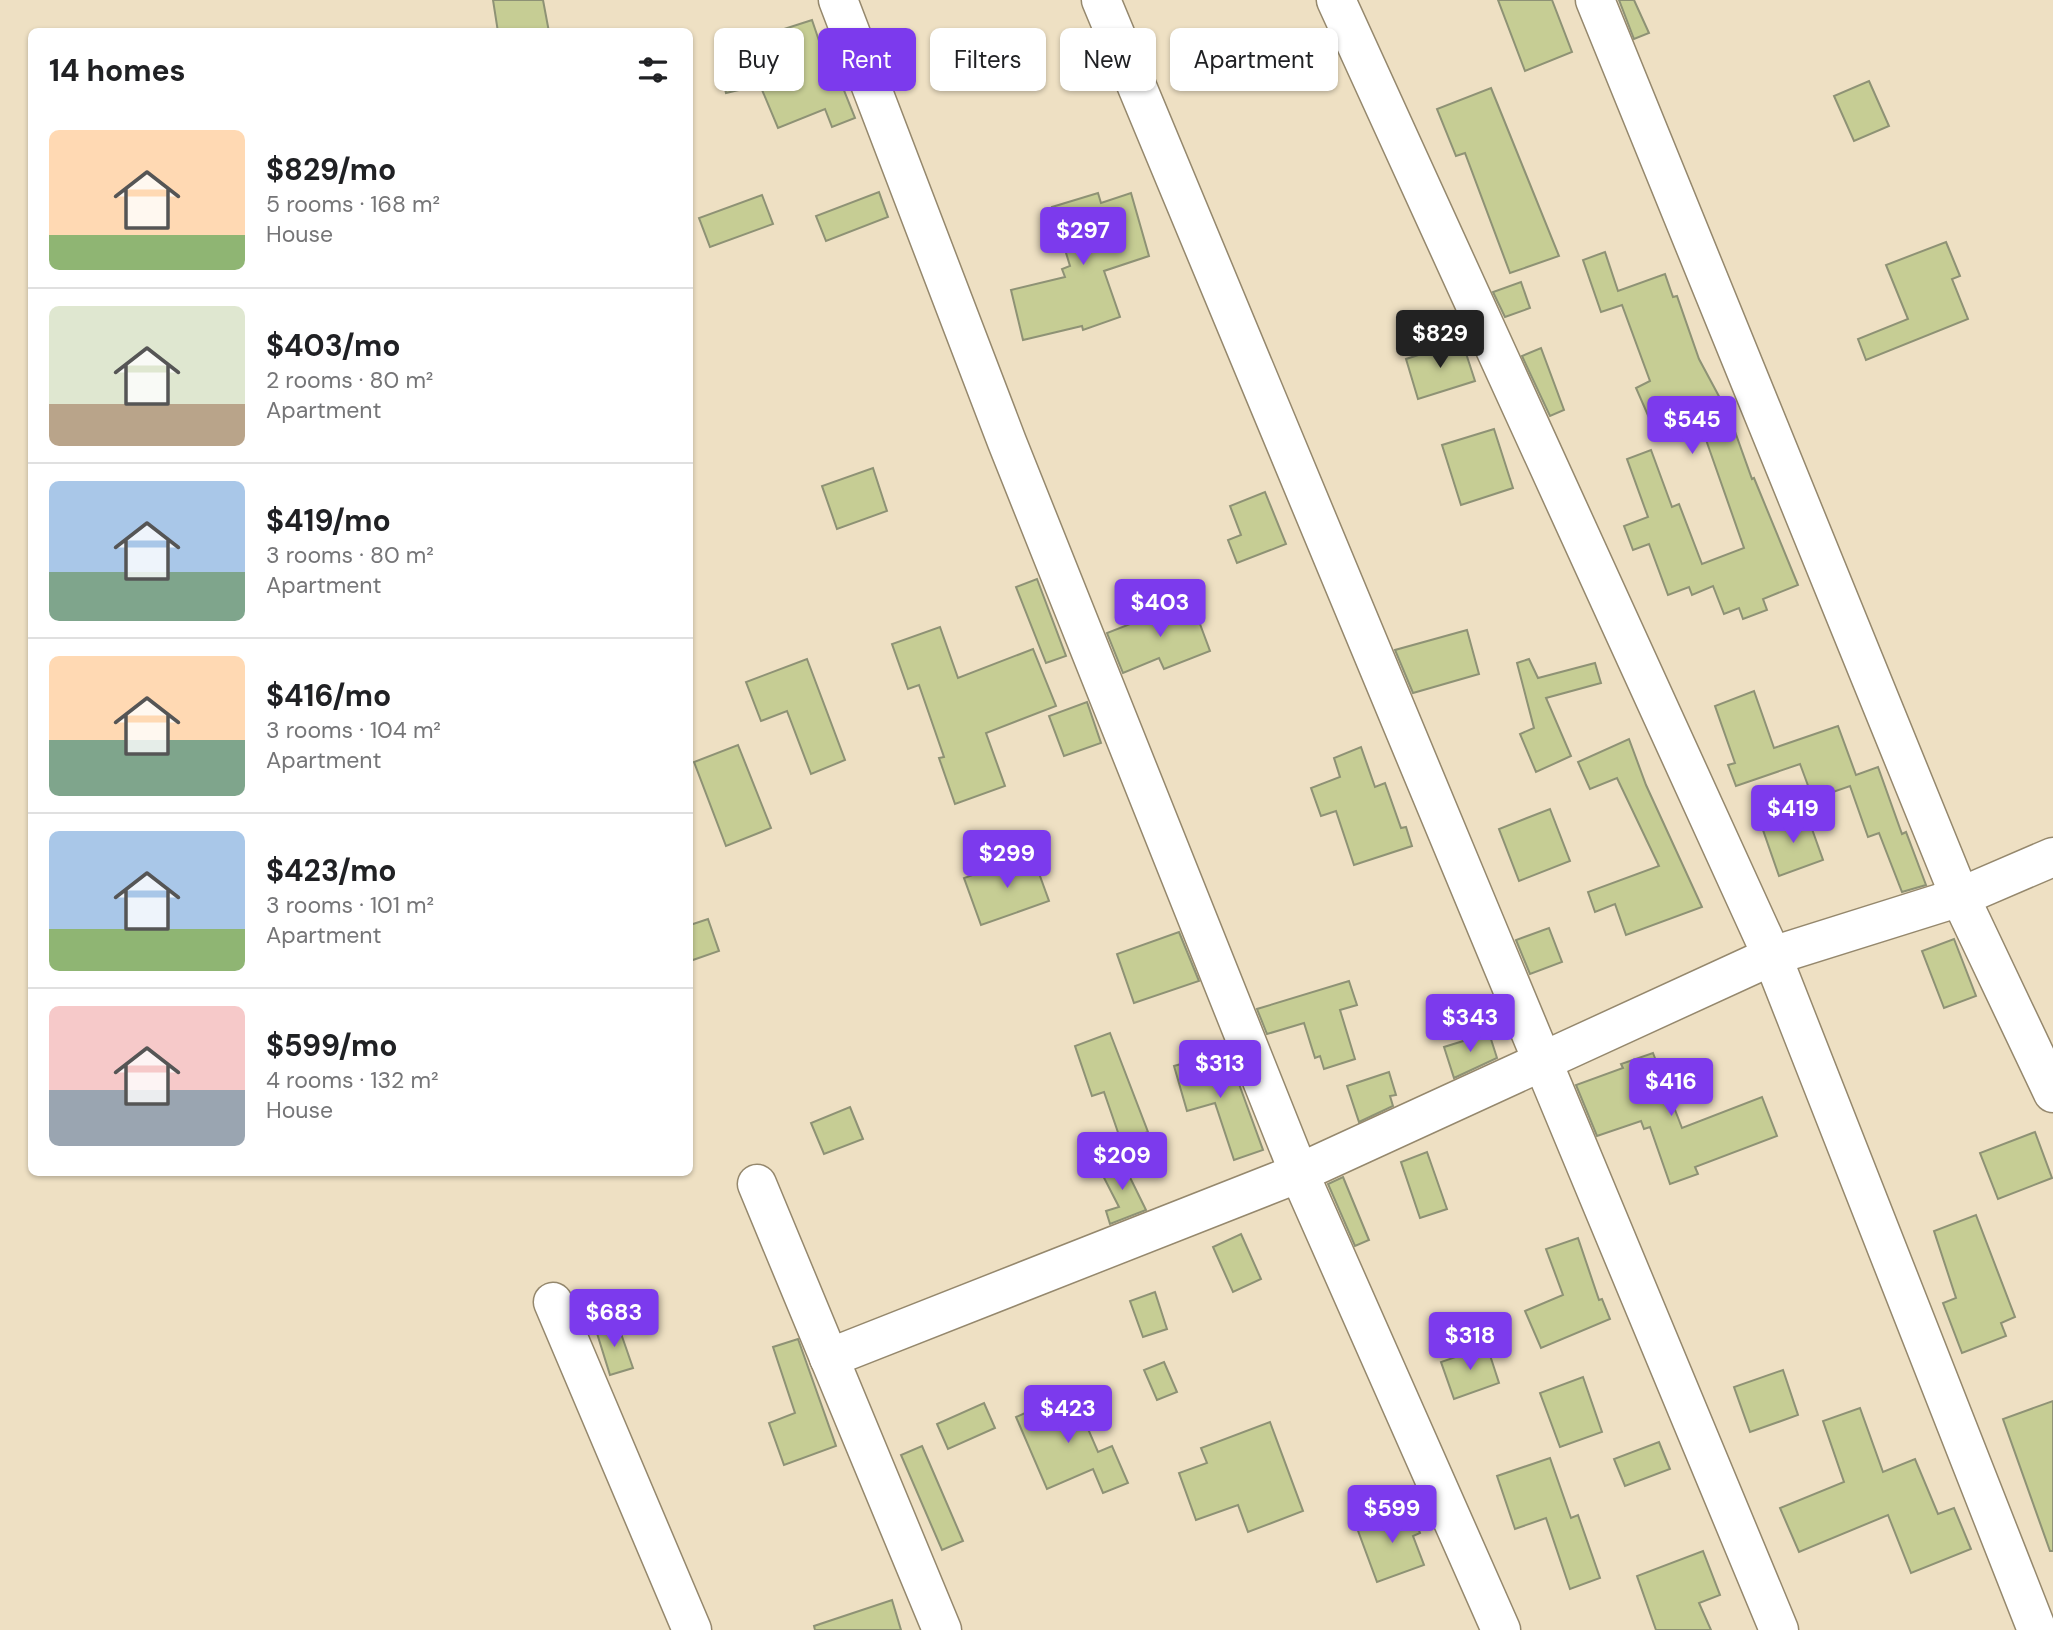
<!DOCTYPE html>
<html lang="en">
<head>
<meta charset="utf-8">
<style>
  :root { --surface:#fff; --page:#f6f6f6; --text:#202124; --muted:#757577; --line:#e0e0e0; --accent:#7c3aed }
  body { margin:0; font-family:"DM Sans",sans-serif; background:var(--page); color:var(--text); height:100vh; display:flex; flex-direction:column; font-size:26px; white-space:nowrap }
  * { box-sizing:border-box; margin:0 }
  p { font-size:23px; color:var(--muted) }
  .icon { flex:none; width:38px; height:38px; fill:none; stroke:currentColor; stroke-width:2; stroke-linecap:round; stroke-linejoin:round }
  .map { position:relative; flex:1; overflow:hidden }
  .details { position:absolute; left:28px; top:28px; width:665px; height:1148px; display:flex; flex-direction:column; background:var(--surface); border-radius:10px; box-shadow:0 2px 5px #0004 }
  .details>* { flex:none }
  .banner { position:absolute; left:714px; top:28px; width:665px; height:63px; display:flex; gap:14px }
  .price { position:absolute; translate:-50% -60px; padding:0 16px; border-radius:7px; background:var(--accent); color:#fff; font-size:23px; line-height:46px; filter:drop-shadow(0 2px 4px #0008) }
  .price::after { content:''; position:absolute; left:50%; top:42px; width:21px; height:16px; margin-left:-10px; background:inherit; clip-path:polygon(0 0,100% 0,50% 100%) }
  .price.current { background:#222; color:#fff }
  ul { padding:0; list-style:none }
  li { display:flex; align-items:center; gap:21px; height:175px; padding:0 21px }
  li+li { border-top:2px solid var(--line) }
  li span { display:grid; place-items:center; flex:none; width:196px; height:140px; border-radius:10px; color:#555 }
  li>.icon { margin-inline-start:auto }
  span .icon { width:84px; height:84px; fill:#fffc; stroke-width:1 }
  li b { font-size:30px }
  h2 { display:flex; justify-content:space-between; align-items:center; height:84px; padding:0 21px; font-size:30px }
  .pill { padding:0 24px; border-radius:10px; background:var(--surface); box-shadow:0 2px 5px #0004; font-size:24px; line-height:63px }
  .pill.current { background:var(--accent); color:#fff }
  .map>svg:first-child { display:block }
</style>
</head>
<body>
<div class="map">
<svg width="2053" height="1630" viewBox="0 0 2053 1630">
  <rect width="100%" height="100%" fill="#eee0c3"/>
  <g fill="#c6cd94" stroke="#8e9275" stroke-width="2">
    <path d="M 493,0 L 543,0 L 549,32 L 498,32 Z"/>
    <path d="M 1498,0 L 1552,0 L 1572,52 L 1525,71 Z"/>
    <path d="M 1619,0 L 1634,0 L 1649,33 L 1634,39 Z"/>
    <path d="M 812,20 L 831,76 L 837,73 L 855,118 L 832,127 L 825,109 L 778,128 L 760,85 L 726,93 L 716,51 Z"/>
    <path d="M 1869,81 L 1889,126 L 1854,141 L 1834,96 Z"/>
    <path d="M 1491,88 L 1559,256 L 1510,273 L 1465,153 L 1456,156 L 1437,109 Z"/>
    <path d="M 879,192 L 888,217 L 826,241 L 816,216 Z"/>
    <path d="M 1098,193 L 1101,203 L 1131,193 L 1149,256 L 1104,271 L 1120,317 L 1083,330 L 1082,326 L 1023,340 L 1011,290 L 1065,277 L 1062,269 L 1070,266 L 1052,207 Z"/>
    <path d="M 762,195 L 773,224 L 710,247 L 699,218 Z"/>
    <path d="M 1946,242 L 1960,276 L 1952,279 L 1968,319 L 1866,360 L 1858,339 L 1908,319 L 1886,265 Z"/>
    <path d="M 1605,252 L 1618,291 L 1665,274 L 1673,297 L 1677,296 L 1699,359 L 1729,415 L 1752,479 L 1754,478 L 1798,585 L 1763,599 L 1767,610 L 1743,619 L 1739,608 L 1724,614 L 1713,586 L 1692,595 L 1689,587 L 1668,595 L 1649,544 L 1633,550 L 1624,526 L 1648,517 L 1627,459 L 1651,450 L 1672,507 L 1679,504 L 1702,564 L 1744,548 L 1698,417 L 1657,436 L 1636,388 L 1650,381 L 1622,305 L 1601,312 L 1583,260 Z"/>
    <path d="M 1521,282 L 1530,308 L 1505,317 L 1493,292 Z"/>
    <path d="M 1462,341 L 1475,381 L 1418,399 L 1406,359 Z"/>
    <path d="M 1541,348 L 1564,410 L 1550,416 L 1522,356 Z"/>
    <path d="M 1494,429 L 1513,488 L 1461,505 L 1442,445 Z"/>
    <path d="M 873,468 L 887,511 L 837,529 L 822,486 Z"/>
    <path d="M 1265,492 L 1286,544 L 1237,563 L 1228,540 L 1241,535 L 1230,506 Z"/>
    <path d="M 1037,579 L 1066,656 L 1046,663 L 1016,587 Z"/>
    <path d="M 1191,600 L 1210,651 L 1164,669 L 1159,658 L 1123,673 L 1107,633 Z"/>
    <path d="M 940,627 L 958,678 L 1033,649 L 1056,706 L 986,733 L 1005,786 L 955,804 L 939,758 L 944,757 L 919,685 L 908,689 L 892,644 Z"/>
    <path d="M 1467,630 L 1479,674 L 1413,693 L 1395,650 Z"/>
    <path d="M 807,659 L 845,760 L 811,774 L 787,711 L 761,721 L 746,682 Z"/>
    <path d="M 1529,659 L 1538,678 L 1595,663 L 1601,683 L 1546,698 L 1571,756 L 1536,772 L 1520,734 L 1534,728 L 1517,663 Z"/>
    <path d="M 1754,691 L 1774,748 L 1838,726 L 1856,775 L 1878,767 L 1902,834 L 1906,832 L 1926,885 L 1902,892 L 1879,833 L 1868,837 L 1850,786 L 1813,799 L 1800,764 L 1736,786 L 1728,765 L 1735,763 L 1715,706 Z"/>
    <path d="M 1087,702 L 1101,743 L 1064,756 L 1049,716 Z"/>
    <path d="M 1629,739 L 1646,785 L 1702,907 L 1626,935 L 1615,904 L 1595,912 L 1588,892 L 1659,866 L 1617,778 L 1590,789 L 1578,762 Z"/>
    <path d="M 738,745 L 771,828 L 726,846 L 694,762 Z"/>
    <path d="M 1361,747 L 1375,787 L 1385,783 L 1401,828 L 1406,827 L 1412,846 L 1354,865 L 1336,811 L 1321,816 L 1311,788 L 1340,777 L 1334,758 Z"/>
    <path d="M 1550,809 L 1570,861 L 1519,881 L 1499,829 Z"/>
    <path d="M 1807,815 L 1823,860 L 1779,876 L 1763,830 Z"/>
    <path d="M 1032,854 L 1049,901 L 981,925 L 964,878 Z"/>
    <path d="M 708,919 L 719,951 L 690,961 L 690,925 Z"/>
    <path d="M 1549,928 L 1562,962 L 1530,974 L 1516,940 Z"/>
    <path d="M 1179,932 L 1199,981 L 1134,1003 L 1117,954 Z"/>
    <path d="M 1954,939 L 1976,996 L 1944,1008 L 1922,951 Z"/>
    <path d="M 1349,981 L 1357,1005 L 1340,1010 L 1355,1059 L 1324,1069 L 1320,1056 L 1315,1058 L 1304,1023 L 1267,1034 L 1257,1009 Z"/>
    <path d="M 1110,1033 L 1148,1132 L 1121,1141 L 1104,1092 L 1092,1096 L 1075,1046 Z"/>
    <path d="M 1489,1033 L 1497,1058 L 1454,1078 L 1444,1047 Z"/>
    <path d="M 1227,1051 L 1263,1150 L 1234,1160 L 1215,1103 L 1187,1111 L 1174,1066 Z"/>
    <path d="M 1653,1053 L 1682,1128 L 1762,1097 L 1777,1136 L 1695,1167 L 1698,1174 L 1670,1184 L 1650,1127 L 1644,1129 L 1641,1121 L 1597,1136 L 1576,1085 L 1623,1068 L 1621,1064 Z"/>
    <path d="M 1389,1072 L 1396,1095 L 1390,1096 L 1393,1106 L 1359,1122 L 1347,1086 Z"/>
    <path d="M 850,1107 L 863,1139 L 824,1154 L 811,1123 Z"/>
    <path d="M 2035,1132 L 2052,1178 L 1998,1199 L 1980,1153 Z"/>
    <path d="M 1427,1152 L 1447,1209 L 1420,1218 L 1401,1162 Z"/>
    <path d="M 1121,1159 L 1146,1210 L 1110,1224 L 1106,1211 L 1119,1207 L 1100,1170 Z"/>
    <path d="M 1343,1177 L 1369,1240 L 1355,1246 L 1328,1184 Z"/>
    <path d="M 1976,1215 L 2015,1317 L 2001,1323 L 2006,1336 L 1962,1353 L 1943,1303 L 1956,1298 L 1934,1231 Z"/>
    <path d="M 1241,1234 L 1261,1279 L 1233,1292 L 1213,1247 Z"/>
    <path d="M 1578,1238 L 1599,1300 L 1602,1299 L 1610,1319 L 1541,1348 L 1525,1311 L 1563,1295 L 1546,1249 Z"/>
    <path d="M 1155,1292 L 1167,1329 L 1143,1337 L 1130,1301 Z"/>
    <path d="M 617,1322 L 633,1368 L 610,1375 L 596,1330 Z"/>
    <path d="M 798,1339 L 836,1446 L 784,1465 L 769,1423 L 795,1413 L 773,1347 Z"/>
    <path d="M 1487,1346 L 1499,1383 L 1454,1399 L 1441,1362 Z"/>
    <path d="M 1164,1362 L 1177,1392 L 1157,1400 L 1144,1370 Z"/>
    <path d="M 1783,1370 L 1798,1415 L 1750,1432 L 1734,1387 Z"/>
    <path d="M 1583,1377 L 1602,1432 L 1560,1447 L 1540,1393 Z"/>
    <path d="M 1072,1392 L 1098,1452 L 1112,1446 L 1128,1483 L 1103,1493 L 1093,1469 L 1047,1489 L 1016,1417 Z"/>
    <path d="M 2053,1401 L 2053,1551 L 2050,1551 L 2003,1419 Z"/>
    <path d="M 984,1403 L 995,1428 L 948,1449 L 937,1424 Z"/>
    <path d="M 1860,1408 L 1883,1472 L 1915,1459 L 1938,1514 L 1954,1508 L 1971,1549 L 1911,1573 L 1888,1515 L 1799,1552 L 1780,1508 L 1844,1482 L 1823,1421 Z"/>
    <path d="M 1270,1422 L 1303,1511 L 1248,1532 L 1238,1505 L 1196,1520 L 1179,1473 L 1207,1463 L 1201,1448 Z"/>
    <path d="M 1659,1442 L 1670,1469 L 1625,1486 L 1614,1459 Z"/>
    <path d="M 922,1446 L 963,1541 L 942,1550 L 901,1455 Z"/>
    <path d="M 1550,1458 L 1571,1518 L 1578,1515 L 1600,1578 L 1570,1589 L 1546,1518 L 1515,1529 L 1497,1476 Z"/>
    <path d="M 1410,1508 L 1420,1533 L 1413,1536 L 1424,1565 L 1377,1582 L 1357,1528 Z"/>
    <path d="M 1703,1551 L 1720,1595 L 1699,1603 L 1711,1630 L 1656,1630 L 1637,1576 Z"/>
    <path d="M 892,1600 L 901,1630 L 815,1630 L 814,1626 Z"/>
  </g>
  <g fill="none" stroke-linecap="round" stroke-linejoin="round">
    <defs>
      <g id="minor">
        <path d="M 838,0 L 1007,442 L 1299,1173 L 1501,1630"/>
        <path d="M 1101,0 L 1779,1630"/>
        <path d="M 1336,0 L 1772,956 L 2037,1630"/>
        <path d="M 1595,0 L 1960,897 L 2053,1093"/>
        <path d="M 757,1184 L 942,1630"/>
        <path d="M 553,1302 L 692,1630"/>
        <path d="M 829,1358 L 1299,1173 L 1772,956 L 1960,897 L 2053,857"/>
      </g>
    </defs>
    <use href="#minor" stroke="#95886d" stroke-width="41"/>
    <use href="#minor" stroke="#fff" stroke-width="38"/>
  </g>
</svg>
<b class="price" style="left:1083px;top:267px">$297</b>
<b class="price current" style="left:1440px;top:370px">$829</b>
<b class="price" style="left:1692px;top:456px">$545</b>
<b class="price" style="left:1160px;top:639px">$403</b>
<b class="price" style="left:1793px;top:845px">$419</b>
<b class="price" style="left:1007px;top:890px">$299</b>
<b class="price" style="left:1470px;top:1054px">$343</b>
<b class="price" style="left:1220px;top:1100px">$313</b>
<b class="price" style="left:1671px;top:1118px">$416</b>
<b class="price" style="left:1122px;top:1192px">$209</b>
<b class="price" style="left:614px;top:1349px">$683</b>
<b class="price" style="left:1470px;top:1372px">$318</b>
<b class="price" style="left:1068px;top:1445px">$423</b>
<b class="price" style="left:1392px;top:1545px">$599</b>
<div class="banner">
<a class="pill">Buy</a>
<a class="pill current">Rent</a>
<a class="pill">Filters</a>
<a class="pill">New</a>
<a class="pill">Apartment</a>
</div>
<section class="details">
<h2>14 homes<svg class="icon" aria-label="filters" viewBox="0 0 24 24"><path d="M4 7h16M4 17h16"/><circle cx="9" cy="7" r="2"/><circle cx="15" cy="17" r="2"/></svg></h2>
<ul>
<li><span style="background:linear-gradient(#ffd9b3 75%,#8fb573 0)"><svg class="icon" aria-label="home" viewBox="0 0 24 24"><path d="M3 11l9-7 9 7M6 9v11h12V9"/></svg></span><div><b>$829/mo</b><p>5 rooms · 168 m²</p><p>House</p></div></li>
<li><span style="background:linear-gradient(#dfe7d0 70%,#b9a48a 0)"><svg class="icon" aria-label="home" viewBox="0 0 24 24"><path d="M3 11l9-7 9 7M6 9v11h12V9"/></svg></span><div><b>$403/mo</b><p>2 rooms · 80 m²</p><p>Apartment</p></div></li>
<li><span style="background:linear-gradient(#a9c7e8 65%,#7fa58c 0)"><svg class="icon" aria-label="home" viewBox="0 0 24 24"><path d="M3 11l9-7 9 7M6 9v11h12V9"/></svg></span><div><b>$419/mo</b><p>3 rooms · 80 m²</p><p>Apartment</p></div></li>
<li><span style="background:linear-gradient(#ffd9b3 60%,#7fa58c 0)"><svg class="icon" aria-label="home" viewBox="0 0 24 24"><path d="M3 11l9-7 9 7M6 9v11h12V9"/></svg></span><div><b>$416/mo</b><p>3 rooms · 104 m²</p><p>Apartment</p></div></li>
<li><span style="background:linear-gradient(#a9c7e8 70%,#8fb573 0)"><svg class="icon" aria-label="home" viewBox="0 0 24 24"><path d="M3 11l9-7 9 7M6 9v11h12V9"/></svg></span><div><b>$423/mo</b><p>3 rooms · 101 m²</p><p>Apartment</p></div></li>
<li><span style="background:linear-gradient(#f6c9c9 60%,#9aa5b1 0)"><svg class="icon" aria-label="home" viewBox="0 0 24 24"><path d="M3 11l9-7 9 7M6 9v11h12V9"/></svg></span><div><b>$599/mo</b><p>4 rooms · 132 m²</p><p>House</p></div></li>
</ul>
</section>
</div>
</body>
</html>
